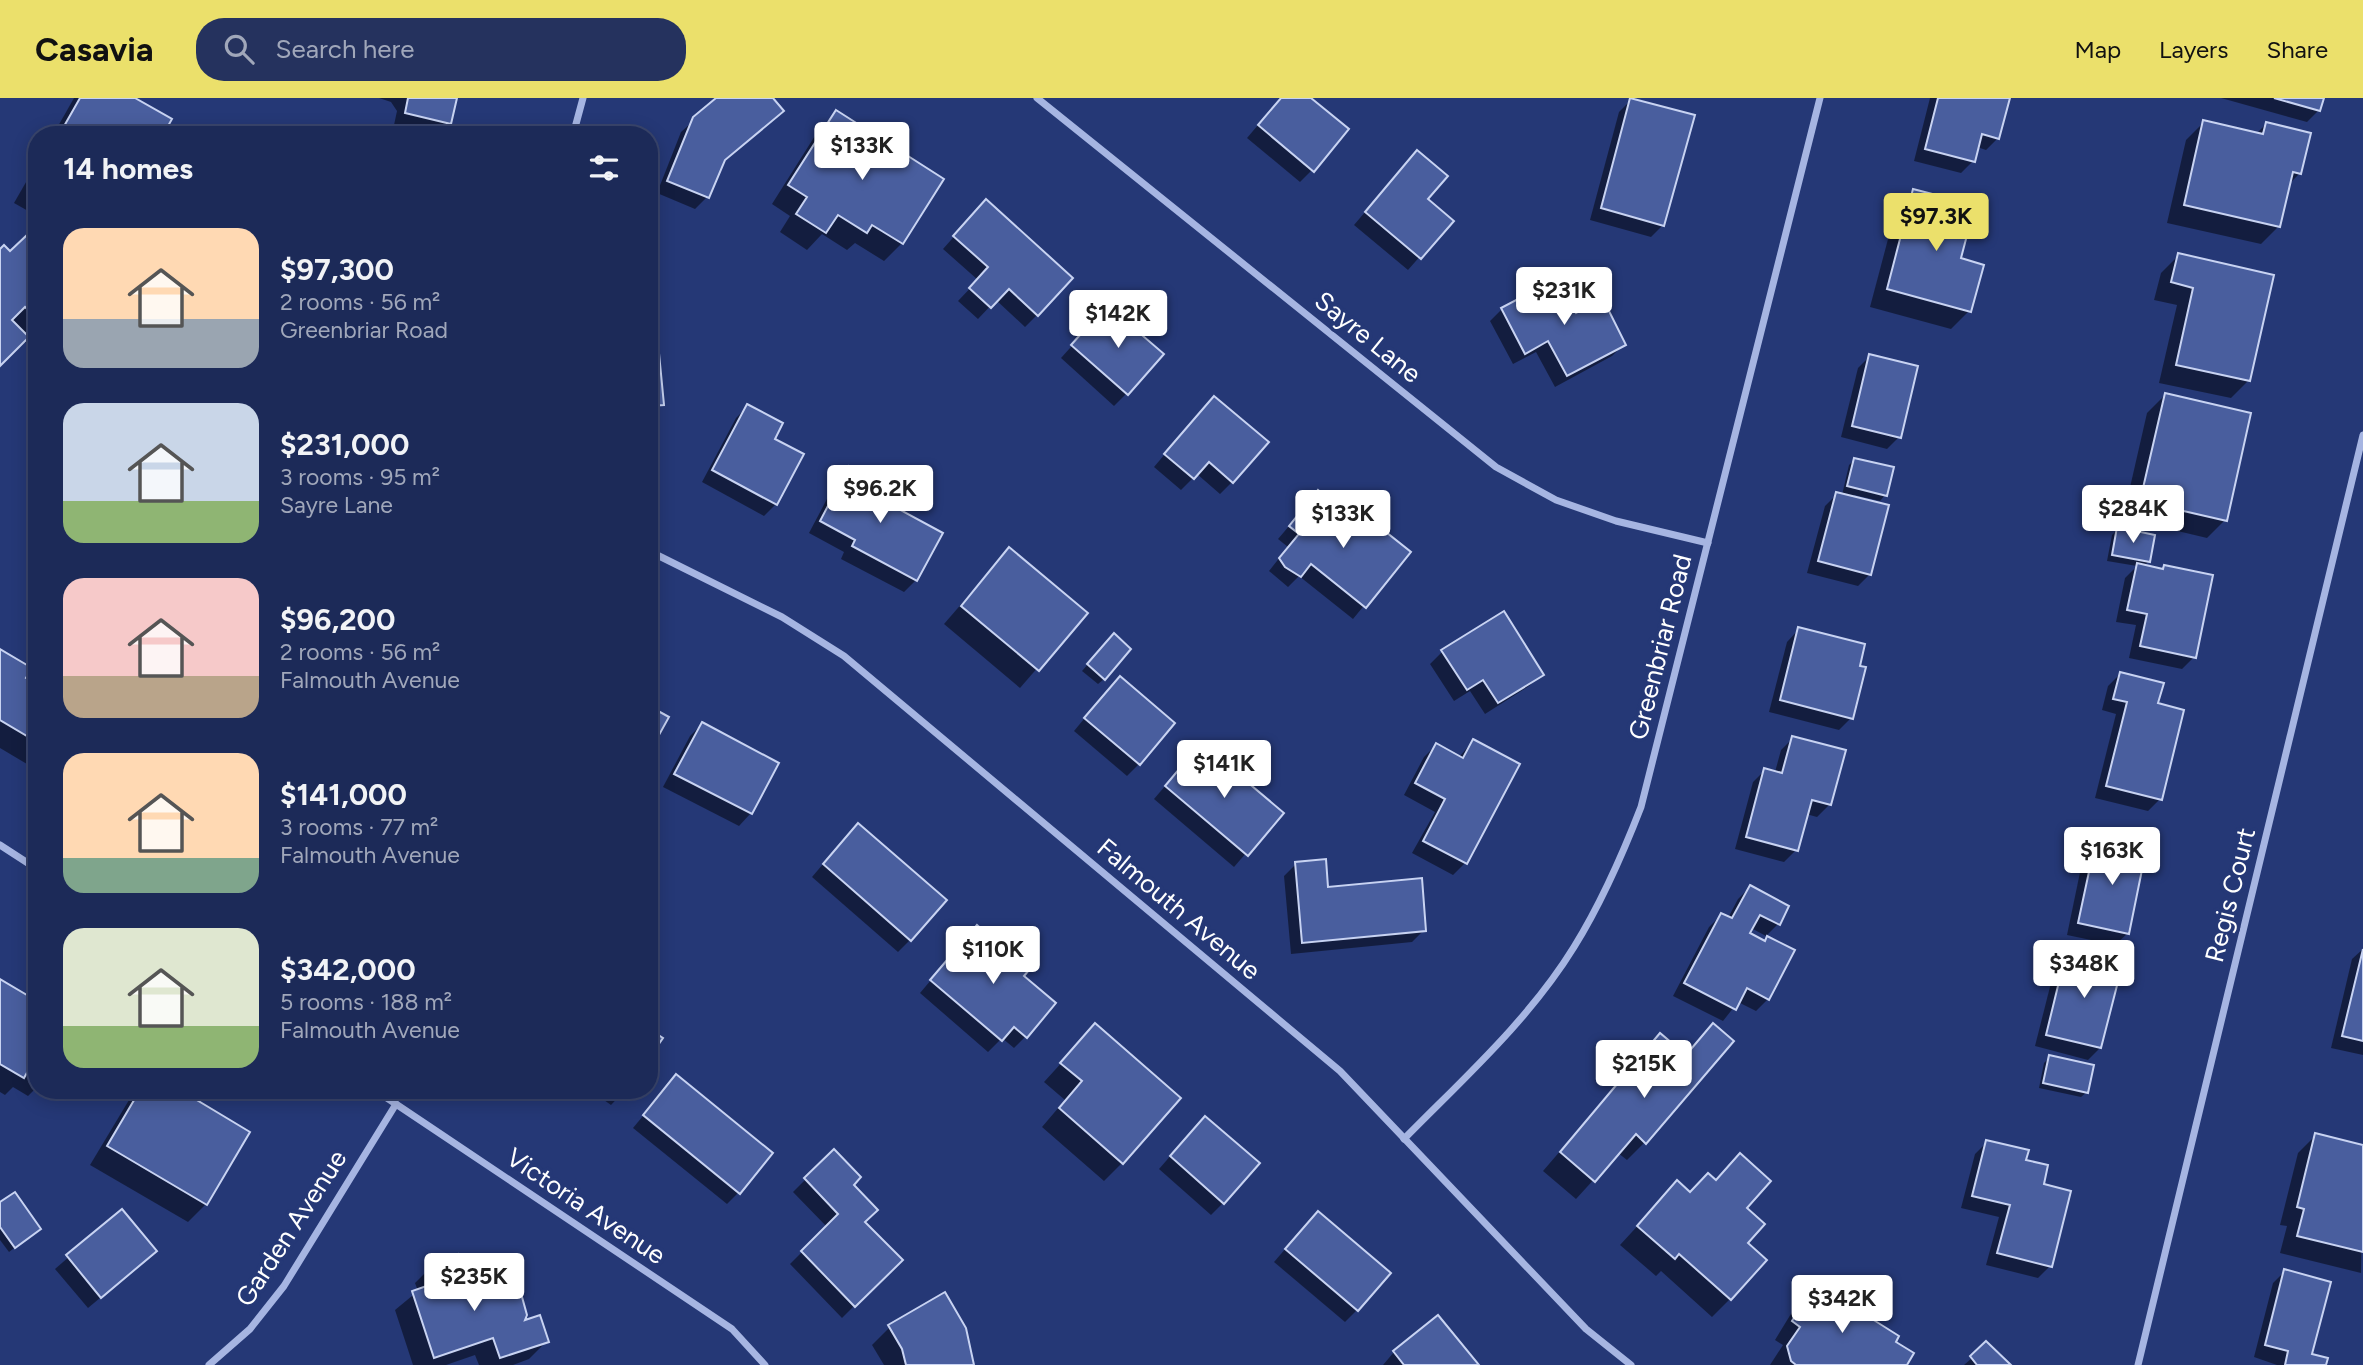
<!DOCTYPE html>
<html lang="en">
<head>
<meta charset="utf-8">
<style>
  :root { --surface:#1c2a58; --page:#25325e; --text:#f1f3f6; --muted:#a0a7ba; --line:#3a466e; --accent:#ebe06b }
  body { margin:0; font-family:Figtree,sans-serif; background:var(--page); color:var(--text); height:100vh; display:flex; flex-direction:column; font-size:26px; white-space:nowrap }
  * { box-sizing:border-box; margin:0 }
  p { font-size:23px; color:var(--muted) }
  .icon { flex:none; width:38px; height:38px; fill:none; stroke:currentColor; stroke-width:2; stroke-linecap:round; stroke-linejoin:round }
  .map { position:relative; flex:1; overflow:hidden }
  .drawer { position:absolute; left:28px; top:28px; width:630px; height:973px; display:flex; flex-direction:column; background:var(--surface); border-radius:28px; box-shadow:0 4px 18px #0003,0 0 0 2px var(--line) }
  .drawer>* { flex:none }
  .price { position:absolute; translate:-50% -60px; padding:0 16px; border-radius:7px; background:#fff; color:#222; font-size:23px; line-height:46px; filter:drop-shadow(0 2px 4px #0008) }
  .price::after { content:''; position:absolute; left:50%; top:42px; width:21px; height:16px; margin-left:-10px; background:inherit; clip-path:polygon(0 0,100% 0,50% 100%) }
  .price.active { background:var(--accent); color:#111 }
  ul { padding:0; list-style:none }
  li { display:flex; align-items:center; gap:21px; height:175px; padding:0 35px }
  li span { display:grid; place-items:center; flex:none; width:196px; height:140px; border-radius:21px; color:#555 }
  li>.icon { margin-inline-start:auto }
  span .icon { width:84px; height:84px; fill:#fffc; stroke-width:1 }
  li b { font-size:30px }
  h2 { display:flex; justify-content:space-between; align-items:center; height:84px; padding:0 35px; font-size:30px }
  header { display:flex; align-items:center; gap:42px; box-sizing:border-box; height:98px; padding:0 35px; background:var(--accent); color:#111 }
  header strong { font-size:33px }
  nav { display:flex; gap:38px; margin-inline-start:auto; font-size:24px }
  .search { width:490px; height:63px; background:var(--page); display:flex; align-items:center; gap:18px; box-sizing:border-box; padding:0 24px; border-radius:28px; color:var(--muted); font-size:26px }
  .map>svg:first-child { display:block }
</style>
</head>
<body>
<header>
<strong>Casavia</strong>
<div class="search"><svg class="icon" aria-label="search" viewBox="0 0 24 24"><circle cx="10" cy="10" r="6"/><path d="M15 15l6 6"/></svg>Search here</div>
<nav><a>Map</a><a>Layers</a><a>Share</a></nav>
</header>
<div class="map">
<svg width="2363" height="1267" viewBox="0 0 2363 1267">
  <rect width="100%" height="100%" fill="#253876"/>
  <g fill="#0007">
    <path d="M 74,0 L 131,0 L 160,37 L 53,37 Z"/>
    <path d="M 379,0 L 455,0 L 449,25 L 438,37 L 394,27 L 397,13 L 391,4 Z"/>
    <path d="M 719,0 L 771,0 L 722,64 L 707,99 L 695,111 L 657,95 L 681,34 Z"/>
    <path d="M 1281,0 L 1308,0 L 1312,72 L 1300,84 L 1247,40 Z"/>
    <path d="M 1930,0 L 2008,0 L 1998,40 L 1986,52 L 1977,49 L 1973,63 L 1961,75 L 1914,63 Z"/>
    <path d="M 2221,0 L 2322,0 L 2319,12 L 2307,24 Z"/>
    <path d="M 1631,2 L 1663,127 L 1651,139 L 1590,122 L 1619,14 Z"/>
    <path d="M 836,15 L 902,145 L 884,163 L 855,145 L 847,152 L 822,136 L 807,152 L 780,134 L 790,118 L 772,106 L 818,33 Z"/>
    <path d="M 2204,24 L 2256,36 L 2266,26 L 2300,75 L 2289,86 L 2279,128 L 2261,146 L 2167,125 L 2186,42 Z"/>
    <path d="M 37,65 L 37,118 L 14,105 Z"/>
    <path d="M 1405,67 L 1426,101 L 1451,123 L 1408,172 L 1354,127 Z"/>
    <path d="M 1914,93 L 1969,213 L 1951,231 L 1870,209 L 1896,111 Z"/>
    <path d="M 974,116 L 1037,217 L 1025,229 L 996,202 L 978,221 L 958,203 L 978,182 L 943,151 Z"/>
    <path d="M 37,150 L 37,256 L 23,242 L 0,266 L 0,154 L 11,156 Z"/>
    <path d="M 2179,157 L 2249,282 L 2231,300 L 2159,285 L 2177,207 L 2154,202 L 2161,175 Z"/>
    <path d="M 649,195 L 662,306 L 649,318 Z"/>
    <path d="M 1502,211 L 1624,246 L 1612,258 L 1555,289 L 1536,254 L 1513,266 L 1490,223 Z"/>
    <path d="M 1096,221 L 1126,296 L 1114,308 L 1061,260 Z"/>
    <path d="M 1870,258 L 1899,339 L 1887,351 L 1841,339 L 1858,270 Z"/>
    <path d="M 2165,297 L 2225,422 L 2207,440 L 2123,420 L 2147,315 Z"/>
    <path d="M 748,308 L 773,341 L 776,406 L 764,418 L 702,384 L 736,320 Z"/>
    <path d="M 1202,312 L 1232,384 L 1220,396 L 1197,376 L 1181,392 L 1154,369 Z"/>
    <path d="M 1855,361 L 1885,397 L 1880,403 L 1854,397 L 1870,476 L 1858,488 L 1807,475 L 1825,408 L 1837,396 L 1842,397 L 1849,367 Z"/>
    <path d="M 849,370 L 880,403 L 941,436 L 916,482 L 904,494 L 841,461 L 844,454 L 809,435 L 837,382 Z"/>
    <path d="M 1307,407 L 1408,454 L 1353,521 L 1299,478 L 1288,489 L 1269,473 L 1288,449 L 1278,441 Z"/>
    <path d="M 2118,431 L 2148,464 L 2143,469 L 2161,472 L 2165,469 L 2194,559 L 2182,571 L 2129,560 L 2136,527 L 2116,524 L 2125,480 L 2137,468 L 2107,463 L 2112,437 Z"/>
    <path d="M 1009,451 L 1085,515 L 1020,590 L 944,526 Z"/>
    <path d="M 1799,531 L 1851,620 L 1839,632 L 1769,614 L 1787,544 Z"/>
    <path d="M 1108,543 L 1104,581 L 1098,586 L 1082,573 Z"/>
    <path d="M 0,553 L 24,581 L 37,589 L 37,672 L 0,650 Z"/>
    <path d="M 1442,554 L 1541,576 L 1529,588 L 1485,616 L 1470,593 L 1454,603 L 1430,566 Z"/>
    <path d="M 2120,576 L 2156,607 L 2160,701 L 2148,713 L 2095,700 L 2116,616 L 2102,612 L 2108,588 Z"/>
    <path d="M 1108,592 L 1139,666 L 1127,678 L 1074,633 Z"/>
    <path d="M 702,626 L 776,665 L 751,715 L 739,728 L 663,689 L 690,638 Z"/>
    <path d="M 1793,640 L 1829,707 L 1817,719 L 1806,716 L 1796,752 L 1784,764 L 1735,751 L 1753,684 L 1765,672 L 1775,674 L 1781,652 Z"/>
    <path d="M 1473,643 L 1465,765 L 1453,777 L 1412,755 L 1435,714 L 1404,697 L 1424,659 L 1436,647 L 1459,659 Z"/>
    <path d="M 1189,660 L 1281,715 L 1234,769 L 1154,701 Z"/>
    <path d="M 846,739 L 910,842 L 898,854 L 812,779 Z"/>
    <path d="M 2097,743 L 2128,835 L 2115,847 L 2067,837 L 2084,755 Z"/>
    <path d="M 1296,766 L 1327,791 L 1424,832 L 1412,844 L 1291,856 L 1284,778 Z"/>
    <path d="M 1750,789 L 1778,826 L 1766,838 L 1751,830 L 1748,836 L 1763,844 L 1768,840 L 1768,901 L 1756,913 L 1738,904 L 1723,923 L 1673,898 L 1709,829 L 1721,817 L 1728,820 L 1738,801 Z"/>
    <path d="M 965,842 L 1021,878 L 1026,938 L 1014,950 L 1002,940 L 988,954 L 920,895 Z"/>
    <path d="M 2363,851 L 2363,957 L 2331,950 L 2352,861 Z"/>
    <path d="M 2067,856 L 2100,950 L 2088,962 L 2035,948 L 2055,869 Z"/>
    <path d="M 0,883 L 37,905 L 37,989 L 28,998 L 13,989 L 5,997 L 0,994 Z"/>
    <path d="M 1713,927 L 1645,1044 L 1627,1062 L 1618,1055 L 1576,1101 L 1543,1073 L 1660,937 L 1684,958 Z"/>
    <path d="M 1095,928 L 1122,1065 L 1104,1083 L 1042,1029 L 1065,1002 L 1044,984 Z"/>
    <path d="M 2050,959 L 2087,994 L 2081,999 L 2039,990 L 2044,965 Z"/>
    <path d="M 676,978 L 739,1094 L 727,1106 L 633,1030 Z"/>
    <path d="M 135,992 L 176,992 L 206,1106 L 188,1124 L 90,1067 Z"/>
    <path d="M 590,992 L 625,992 L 611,1007 Z"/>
    <path d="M 1193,1032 L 1223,1105 L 1211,1117 L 1159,1071 Z"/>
    <path d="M 2316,1037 L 2363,1049 L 2361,1175 L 2280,1155 L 2287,1128 L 2280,1127 L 2298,1055 Z"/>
    <path d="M 1987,1044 L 2024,1063 L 2042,1087 L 2050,1168 L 2038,1180 L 1986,1167 L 1999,1119 L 1961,1110 L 1975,1056 Z"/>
    <path d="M 834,1053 L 851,1087 L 863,1124 L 900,1162 L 842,1220 L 790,1166 L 827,1129 L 793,1094 Z"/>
    <path d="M 1677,1085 L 1689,1096 L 1744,1110 L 1746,1145 L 1730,1201 L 1712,1219 L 1661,1173 L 1656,1178 L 1620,1147 Z"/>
    <path d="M 0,1106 L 39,1131 L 9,1154 L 0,1142 Z"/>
    <path d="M 122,1113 L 142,1165 L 88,1210 L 55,1171 Z"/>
    <path d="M 1306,1127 L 1357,1212 L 1345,1224 L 1274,1164 Z"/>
    <path d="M 433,1167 L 464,1180 L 547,1243 L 529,1261 L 513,1267 L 479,1267 L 475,1257 L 446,1267 L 413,1267 L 395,1212 L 418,1193 L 415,1185 Z"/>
    <path d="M 2285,1173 L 2310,1257 L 2324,1267 L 2277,1267 L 2254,1259 L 2273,1185 Z"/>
    <path d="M 1815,1188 L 1893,1244 L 1905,1267 L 1770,1267 L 1783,1247 L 1775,1242 L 1797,1206 Z"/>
    <path d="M 890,1229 L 973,1267 L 884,1267 L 872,1247 Z"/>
    <path d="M 1394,1254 L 1476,1267 L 1383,1267 Z"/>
    <path d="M 1972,1260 L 2008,1267 L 1964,1267 Z"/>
  </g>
  <g fill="#495e9e" stroke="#c8d3f2" stroke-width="2">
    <path d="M 80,0 L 135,0 L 172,21 L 163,37 L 59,37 Z"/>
    <path d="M 457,0 L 451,26 L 405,15 L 408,0 Z"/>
    <path d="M 716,0 L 773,0 L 784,13 L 725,62 L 709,100 L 667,83 L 693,19 Z"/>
    <path d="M 1281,0 L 1311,0 L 1349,31 L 1314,74 L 1258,27 Z"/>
    <path d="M 1630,0 L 1695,17 L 1664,128 L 1601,110 Z"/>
    <path d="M 1938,0 L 2010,0 L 1999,41 L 1982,36 L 1975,64 L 1925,51 Z"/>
    <path d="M 2274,0 L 2324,0 L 2320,13 Z"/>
    <path d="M 836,12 L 944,81 L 903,146 L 872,127 L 867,135 L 838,117 L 826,135 L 796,116 L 807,99 L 788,87 Z"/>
    <path d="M 2203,22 L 2263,36 L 2266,24 L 2311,35 L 2301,76 L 2293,74 L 2280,129 L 2184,107 Z"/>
    <path d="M 1417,52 L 1448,78 L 1428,101 L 1454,123 L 1421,161 L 1365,114 Z"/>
    <path d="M 1913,91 L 1975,107 L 1961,160 L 1984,167 L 1971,214 L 1887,191 Z"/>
    <path d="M 986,101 L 1073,180 L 1038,218 L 1009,191 L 991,210 L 969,190 L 988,169 L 953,138 Z"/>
    <path d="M 27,137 L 37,148 L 37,220 L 25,209 L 12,222 L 29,239 L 0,268 L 0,151 L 4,147 L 10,153 Z"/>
    <path d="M 2178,155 L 2274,177 L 2250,283 L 2176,267 L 2193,190 L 2171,184 Z"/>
    <path d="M 1558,180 L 1576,215 L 1603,201 L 1626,247 L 1567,278 L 1548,243 L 1525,256 L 1501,210 Z"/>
    <path d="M 649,193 L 653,193 L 664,307 L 649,308 Z"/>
    <path d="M 1107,207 L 1164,256 L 1128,297 L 1071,247 Z"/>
    <path d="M 1869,256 L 1918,268 L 1901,340 L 1852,328 Z"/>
    <path d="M 2165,295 L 2251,315 L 2227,423 L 2140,403 Z"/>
    <path d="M 1214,298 L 1269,344 L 1233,385 L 1209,364 L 1194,381 L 1164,356 Z"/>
    <path d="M 747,306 L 783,325 L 775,341 L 804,356 L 777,407 L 712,372 Z"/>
    <path d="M 1854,360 L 1894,369 L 1887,398 L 1847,388 Z"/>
    <path d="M 849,368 L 889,390 L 882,402 L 943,435 L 917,483 L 852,448 L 855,442 L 820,423 Z"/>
    <path d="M 1318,392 L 1370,435 L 1377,427 L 1411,454 L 1366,510 L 1311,466 L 1301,479 L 1285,469 L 1279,460 L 1299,436 L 1289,428 Z"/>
    <path d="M 1836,394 L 1889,407 L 1871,477 L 1818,463 Z"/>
    <path d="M 2117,429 L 2155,437 L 2150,464 L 2112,457 Z"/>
    <path d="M 1009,449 L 1088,515 L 1039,573 L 961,508 Z"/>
    <path d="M 2137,465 L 2163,471 L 2164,467 L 2213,477 L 2196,560 L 2140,548 L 2147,516 L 2127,512 Z"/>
    <path d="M 1504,513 L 1544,577 L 1498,605 L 1483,582 L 1467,592 L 1441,552 Z"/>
    <path d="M 1798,529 L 1865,546 L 1860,568 L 1866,569 L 1853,621 L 1780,602 Z"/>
    <path d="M 1114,535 L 1131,551 L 1105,582 L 1087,566 Z"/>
    <path d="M 0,551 L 32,570 L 26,580 L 37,587 L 37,644 L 0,622 Z"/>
    <path d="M 2120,574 L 2164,585 L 2158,605 L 2184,612 L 2162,702 L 2106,688 L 2127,604 L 2113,601 Z"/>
    <path d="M 1120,578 L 1175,625 L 1140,667 L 1084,620 Z"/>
    <path d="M 649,608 L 669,619 L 649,655 Z"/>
    <path d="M 702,624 L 779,665 L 752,716 L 674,676 Z"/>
    <path d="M 1792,638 L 1846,652 L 1831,707 L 1812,702 L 1798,753 L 1746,739 L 1764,670 L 1782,675 Z"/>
    <path d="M 1473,641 L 1520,666 L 1467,766 L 1423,743 L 1445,701 L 1415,685 L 1436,645 L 1463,660 Z"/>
    <path d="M 1201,645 L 1284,715 L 1248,758 L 1165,688 Z"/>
    <path d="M 858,725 L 947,802 L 911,843 L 823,766 Z"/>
    <path d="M 2096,741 L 2146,752 L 2129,836 L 2078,825 Z"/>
    <path d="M 1326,761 L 1328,789 L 1422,780 L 1426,833 L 1302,845 L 1295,764 Z"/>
    <path d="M 1750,787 L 1789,808 L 1780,827 L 1760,817 L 1750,835 L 1765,843 L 1767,838 L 1795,852 L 1769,902 L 1747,890 L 1736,912 L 1684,885 L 1721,815 L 1732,820 Z"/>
    <path d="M 977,827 L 1029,872 L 1024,878 L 1056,905 L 1027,940 L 1014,929 L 1002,943 L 930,882 Z"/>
    <path d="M 2363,851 L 2363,943 L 2342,938 Z"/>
    <path d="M 2066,855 L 2122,868 L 2101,950 L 2046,937 Z"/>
    <path d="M 0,881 L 37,903 L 37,975 L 29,971 L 24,980 L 0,966 Z"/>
    <path d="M 1095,925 L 1181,1000 L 1123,1066 L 1059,1010 L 1082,983 L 1060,965 Z"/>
    <path d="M 1713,925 L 1734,943 L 1646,1046 L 1636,1036 L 1595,1084 L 1560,1054 L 1660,935 L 1686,957 Z"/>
    <path d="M 649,931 L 663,940 L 649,960 Z"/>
    <path d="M 2049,957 L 2094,967 L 2088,995 L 2043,985 Z"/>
    <path d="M 676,976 L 773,1055 L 740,1096 L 643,1017 Z"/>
    <path d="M 140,992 L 180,992 L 250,1034 L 207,1107 L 107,1048 Z"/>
    <path d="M 1205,1018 L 1260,1065 L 1224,1106 L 1170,1058 Z"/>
    <path d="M 2315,1035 L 2363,1047 L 2363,1154 L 2297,1138 L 2304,1111 L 2297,1109 Z"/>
    <path d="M 1986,1042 L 2029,1052 L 2026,1062 L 2048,1067 L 2044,1086 L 2071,1093 L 2052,1169 L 1997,1155 L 2010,1107 L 1972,1098 Z"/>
    <path d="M 834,1051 L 861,1079 L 854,1087 L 878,1112 L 865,1124 L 903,1162 L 855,1209 L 801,1153 L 838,1116 L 804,1080 Z"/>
    <path d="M 1740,1055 L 1771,1083 L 1747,1110 L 1765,1126 L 1748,1145 L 1767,1162 L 1731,1202 L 1679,1156 L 1675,1161 L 1637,1128 L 1677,1082 L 1690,1094 L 1708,1075 L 1716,1082 Z"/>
    <path d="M 15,1094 L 41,1131 L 15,1150 L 0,1129 L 0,1104 Z"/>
    <path d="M 122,1111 L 157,1153 L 101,1200 L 66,1157 Z"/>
    <path d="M 1318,1113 L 1391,1175 L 1358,1213 L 1285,1151 Z"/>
    <path d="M 458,1156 L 465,1177 L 486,1170 L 494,1198 L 510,1193 L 522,1199 L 527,1217 L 525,1222 L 540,1217 L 549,1244 L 500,1260 L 493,1240 L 434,1260 L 412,1193 L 438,1184 L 432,1165 Z"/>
    <path d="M 2284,1171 L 2331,1184 L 2312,1256 L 2328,1260 L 2326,1267 L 2285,1267 L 2288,1253 L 2265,1247 Z"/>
    <path d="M 1815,1185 L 1899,1238 L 1896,1244 L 1914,1255 L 1907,1267 L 1796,1267 L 1791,1263 L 1787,1248 L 1800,1229 L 1792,1223 Z"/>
    <path d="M 945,1194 L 966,1230 L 974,1267 L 906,1267 L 902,1251 L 888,1227 Z"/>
    <path d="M 1438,1217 L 1479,1267 L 1404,1267 L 1393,1253 Z"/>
    <path d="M 1986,1243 L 2011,1267 L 1977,1267 L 1970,1258 Z"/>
  </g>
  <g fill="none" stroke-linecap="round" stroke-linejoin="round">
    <g stroke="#a6b5e2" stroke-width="7">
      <path d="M 1037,0 L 1496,369 L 1556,402 L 1616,423 L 1708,445"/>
      <path d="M 573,37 L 583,0"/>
      <path d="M 649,453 L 782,519 L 844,558 L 1340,973 L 1586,1231 L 1631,1267"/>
      <path d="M 0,747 L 37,771"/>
      <path d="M 375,992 L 732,1231 L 765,1267"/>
      <path d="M 1404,1041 C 1463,981 1529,922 1574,849 C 1602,804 1622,758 1641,709 L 1820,0"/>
      <path d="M 209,1267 L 250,1231 L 284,1188 L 396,1006"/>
      <path d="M 2138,1267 L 2363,337"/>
    </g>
  </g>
  <g text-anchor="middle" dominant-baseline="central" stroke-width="7" stroke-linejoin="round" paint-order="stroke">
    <g font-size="26" fill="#fff" stroke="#253876">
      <text transform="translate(1368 239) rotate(39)">Sayre Lane</text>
      <text transform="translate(1660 549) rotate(-76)">Greenbriar Road</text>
      <text transform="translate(2230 797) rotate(-76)">Regis Court</text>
      <text transform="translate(1179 811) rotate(40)">Falmouth Avenue</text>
      <text transform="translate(586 1108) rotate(34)">Victoria Avenue</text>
      <text transform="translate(291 1130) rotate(-57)">Garden Avenue</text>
    </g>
  </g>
</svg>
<b class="price" style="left:862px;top:84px">$133K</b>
<b class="price active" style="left:1936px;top:155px">$97.3K</b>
<b class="price" style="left:1564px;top:229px">$231K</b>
<b class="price" style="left:1118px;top:252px">$142K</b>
<b class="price" style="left:880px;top:427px">$96.2K</b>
<b class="price" style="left:2133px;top:447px">$284K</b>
<b class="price" style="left:1343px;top:452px">$133K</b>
<b class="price" style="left:1224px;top:702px">$141K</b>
<b class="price" style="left:2112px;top:789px">$163K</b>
<b class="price" style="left:993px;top:888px">$110K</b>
<b class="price" style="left:2084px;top:902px">$348K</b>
<b class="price" style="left:1644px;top:1002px">$215K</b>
<b class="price" style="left:474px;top:1215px">$235K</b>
<b class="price" style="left:1842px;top:1237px">$342K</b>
<section class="drawer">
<h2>14 homes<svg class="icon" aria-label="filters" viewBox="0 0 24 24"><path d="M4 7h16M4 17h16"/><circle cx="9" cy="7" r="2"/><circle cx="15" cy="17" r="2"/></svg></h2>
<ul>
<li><span style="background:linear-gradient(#ffd9b3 65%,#9aa5b1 0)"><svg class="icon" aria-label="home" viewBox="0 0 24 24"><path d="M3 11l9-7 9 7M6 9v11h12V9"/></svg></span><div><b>$97,300</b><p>2 rooms · 56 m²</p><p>Greenbriar Road</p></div></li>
<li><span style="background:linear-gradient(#c9d6e8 70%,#8fb573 0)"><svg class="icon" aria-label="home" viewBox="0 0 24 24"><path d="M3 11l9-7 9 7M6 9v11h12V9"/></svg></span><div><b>$231,000</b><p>3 rooms · 95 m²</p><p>Sayre Lane</p></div></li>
<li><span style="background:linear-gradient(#f6c9c9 70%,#b9a48a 0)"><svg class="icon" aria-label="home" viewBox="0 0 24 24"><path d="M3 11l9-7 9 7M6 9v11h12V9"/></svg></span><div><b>$96,200</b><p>2 rooms · 56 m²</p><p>Falmouth Avenue</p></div></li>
<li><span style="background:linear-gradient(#ffd9b3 75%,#7fa58c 0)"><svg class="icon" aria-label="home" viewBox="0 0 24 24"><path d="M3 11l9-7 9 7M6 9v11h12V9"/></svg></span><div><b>$141,000</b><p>3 rooms · 77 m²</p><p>Falmouth Avenue</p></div></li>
<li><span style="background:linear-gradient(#dfe7d0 70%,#8fb573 0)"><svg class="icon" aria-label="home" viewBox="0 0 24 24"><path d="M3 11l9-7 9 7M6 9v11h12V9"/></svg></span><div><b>$342,000</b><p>5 rooms · 188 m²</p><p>Falmouth Avenue</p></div></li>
</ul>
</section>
</div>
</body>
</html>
